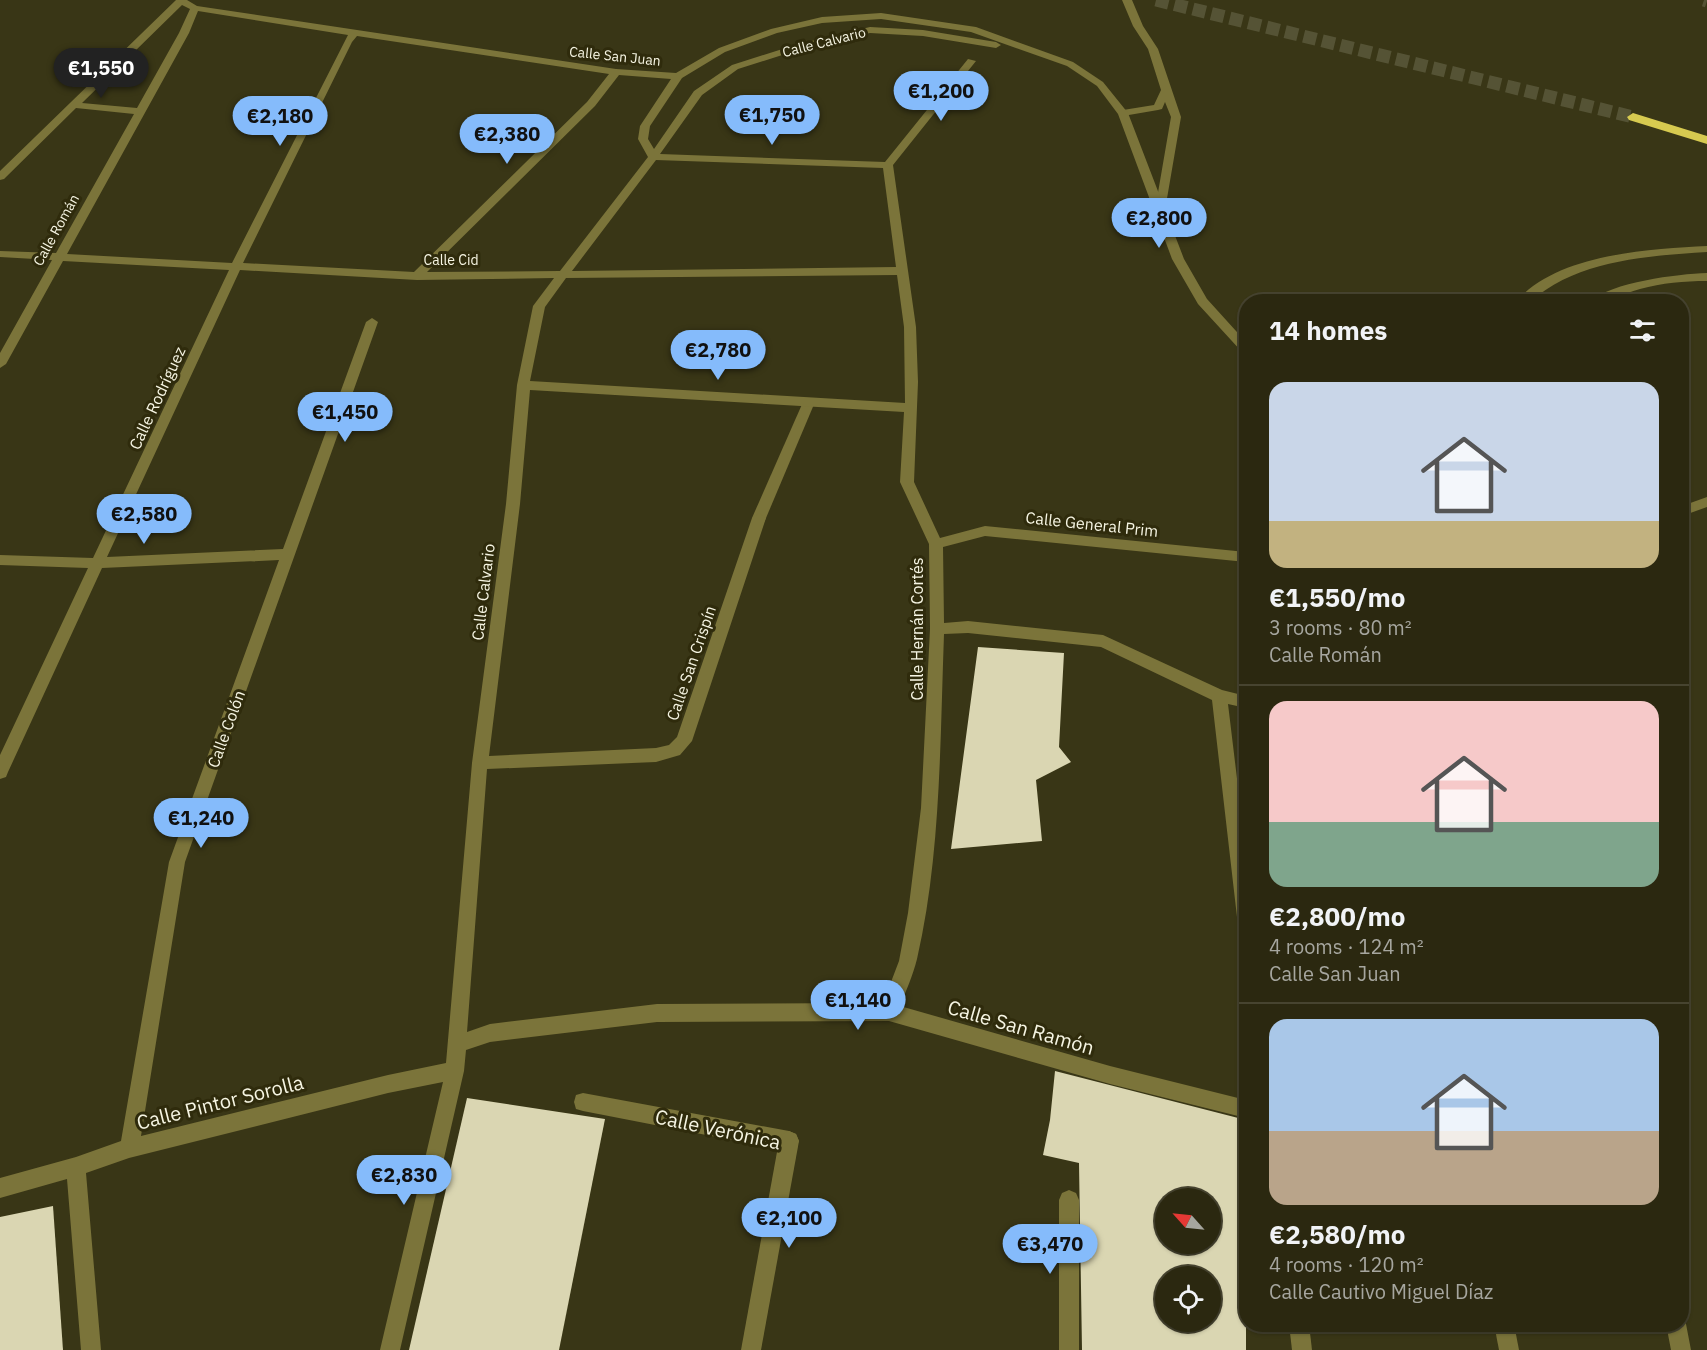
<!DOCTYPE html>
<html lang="en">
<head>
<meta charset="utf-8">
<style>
  :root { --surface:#2b2810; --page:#333019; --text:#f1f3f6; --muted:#a6a69f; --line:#474430; --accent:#85bbfb }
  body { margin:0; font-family:"IBM Plex Sans",sans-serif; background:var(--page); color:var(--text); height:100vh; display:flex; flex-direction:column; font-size:22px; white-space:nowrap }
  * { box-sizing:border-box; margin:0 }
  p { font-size:20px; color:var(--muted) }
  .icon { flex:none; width:33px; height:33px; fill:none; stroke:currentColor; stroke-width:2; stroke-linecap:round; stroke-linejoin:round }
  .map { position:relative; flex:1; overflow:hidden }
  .drawer { position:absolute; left:1239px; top:294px; width:450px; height:1038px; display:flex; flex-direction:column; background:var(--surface); border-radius:24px; box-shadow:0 2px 4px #0004,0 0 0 2px var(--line) }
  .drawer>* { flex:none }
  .needle { width:39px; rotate:297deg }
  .controls { position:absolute; left:1155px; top:1188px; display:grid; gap:12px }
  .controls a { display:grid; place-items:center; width:66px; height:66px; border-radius:50%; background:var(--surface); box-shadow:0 2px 4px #0004,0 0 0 2px var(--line); font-size:30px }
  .price { position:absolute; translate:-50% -51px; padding:0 14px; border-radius:21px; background:var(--accent); color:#111; font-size:20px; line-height:39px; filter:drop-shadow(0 2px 3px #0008) }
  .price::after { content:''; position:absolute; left:50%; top:36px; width:18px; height:14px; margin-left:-9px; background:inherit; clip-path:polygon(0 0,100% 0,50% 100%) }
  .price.selected { background:#222; color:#fff }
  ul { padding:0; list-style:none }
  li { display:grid; align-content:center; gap:12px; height:318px; padding:0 30px }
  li+li { border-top:2px solid var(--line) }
  li span { display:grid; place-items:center; height:186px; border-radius:18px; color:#555 }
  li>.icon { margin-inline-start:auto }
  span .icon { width:108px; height:108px; fill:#fffc; stroke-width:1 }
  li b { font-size:26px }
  h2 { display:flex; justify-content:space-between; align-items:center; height:72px; padding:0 30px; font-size:26px }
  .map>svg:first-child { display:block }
</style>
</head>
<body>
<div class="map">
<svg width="1707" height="1350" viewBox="0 0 1707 1350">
  <rect width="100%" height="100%" fill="#393616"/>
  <g fill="#dad6b2" fill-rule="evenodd">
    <path d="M 978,647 L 1064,653 L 1059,747 L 1071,762 L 1036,780 L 1042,841 L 951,849 Z"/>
    <path d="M 1055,1071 L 1246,1120 L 1246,1350 L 1082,1350 L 1079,1163 L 1043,1155 L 1050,1120 ZM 1166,1198 L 1210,1198 L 1210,1244 L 1166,1244 ZM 1166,1276 L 1210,1276 L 1210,1322 L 1166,1322 Z"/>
    <path d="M 467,1098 L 605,1119 L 559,1350 L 409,1350 Z"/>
    <path d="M 53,1206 L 63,1350 L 0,1350 L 0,1217 Z"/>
  </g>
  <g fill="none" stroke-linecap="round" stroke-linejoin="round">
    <g stroke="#555335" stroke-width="13" stroke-dasharray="13 6" stroke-linecap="butt">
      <path d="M 1156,0 L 1633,117"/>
      <path d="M 1704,0 L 1707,1"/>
    </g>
    <g fill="#7b743a" fill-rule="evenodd">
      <path d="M 1122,0 L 1132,0 L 1143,26 L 1158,49 L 1181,117 L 1165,210 L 1160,213 L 1155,210 L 1171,117 L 1165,102 L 1162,109 L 1158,110 L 1123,116 L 1118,113 L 1123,110 L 1154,105 L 1161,90 L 1148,49 L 1133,26 Z"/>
      <path d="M 583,1093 L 789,1131 L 796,1134 L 799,1141 L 796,1148 L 789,1151 L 583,1111 L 576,1109 L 574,1102 L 576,1095 Z"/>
    </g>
    <path fill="#7b743a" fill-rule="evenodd" d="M 809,398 L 815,402 L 766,518 L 764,522 L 754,522 L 752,518 L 803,402 Z"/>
    <g fill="#7b743a" fill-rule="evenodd">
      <path d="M 176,0 L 187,0 L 197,6 L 616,69 L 676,73 L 719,48 L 771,29 L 822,17 L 881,13 L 976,27 L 1073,62 L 1103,82 L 1128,113 L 1184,259 L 1207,299 L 1246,342 L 1246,353 L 1242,352 L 1198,304 L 1172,259 L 1118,114 L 1097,86 L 1067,66 L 971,32 L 881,19 L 822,23 L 777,33 L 725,52 L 682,78 L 650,126 L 648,139 L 654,149 L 694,91 L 732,65 L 795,45 L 870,27 L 923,30 L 996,42 L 1001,45 L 996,48 L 923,36 L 870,33 L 801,49 L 738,69 L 702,95 L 660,154 L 885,162 L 968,59 L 976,61 L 893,165 L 916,327 L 918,382 L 914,482 L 940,538 L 985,526 L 1246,552 L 1246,562 L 985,536 L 943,547 L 944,623 L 968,621 L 1103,635 L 1222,690 L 1246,696 L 1246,708 L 1228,704 L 1246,853 L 1246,925 L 1240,923 L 1237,917 L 1212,700 L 1101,647 L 968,633 L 944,634 C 940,741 941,855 917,959 C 913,975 906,991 900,1006 L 1110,1066 L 1246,1100 L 1246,1118 L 1110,1084 L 889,1021 L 657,1022 L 490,1042 L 466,1050 L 464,1071 L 400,1350 L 380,1350 L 443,1082 L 388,1093 L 129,1158 L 86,1173 L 101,1350 L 81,1350 L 67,1179 L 0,1198 L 0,1178 L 76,1157 L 121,1141 L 169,862 L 279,560 L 102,568 L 8,772 L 6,777 L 0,779 L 0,755 L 88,568 L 0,565 L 0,555 L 93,558 L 229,270 L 63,261 L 6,364 L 0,368 L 0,353 L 52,260 L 0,257 L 0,251 L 56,253 L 134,114 L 76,108 L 4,179 L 0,180 L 0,171 ZM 182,5 L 190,9 L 179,33 L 137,108 L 82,103 ZM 198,11 L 348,35 L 232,263 L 67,254 L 189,33 ZM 357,36 L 609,74 L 587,102 L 414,272 L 243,263 L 352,42 ZM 619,75 L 671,79 L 640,126 L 638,139 L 648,157 L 560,271 L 427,272 L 595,106 ZM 656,160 L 883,168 L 896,267 L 572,271 ZM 240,270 L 417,280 L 554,278 L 533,306 L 517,385 L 506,504 L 472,763 L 446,1063 L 388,1075 L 141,1136 L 185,862 L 378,322 L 372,318 L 366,322 L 283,549 L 107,557 ZM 897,275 L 904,327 L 905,403 L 530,381 L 545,307 L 566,278 ZM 530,390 L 904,412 L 900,482 L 929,544 L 930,629 L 921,808 L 908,913 L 899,961 L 883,1003 L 657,1004 L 490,1024 L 467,1032 L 487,769 L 656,762 L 680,755 L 692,741 L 766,518 L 759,513 L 752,518 L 677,737 L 669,745 L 656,748 L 489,756 L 520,504 Z"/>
      <path d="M 1707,246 L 1707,252 C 1647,256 1577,260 1530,302 L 1516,302 C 1556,254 1649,249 1707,246 Z"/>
      <path d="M 1707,273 L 1707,281 C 1684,281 1662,283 1640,289 C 1622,294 1608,302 1589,302 C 1612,282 1677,274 1707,273 Z"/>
      <path d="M 1707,497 L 1707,507 L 1682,516 L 1682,506 Z"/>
      <path d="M 789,1131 L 796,1134 L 799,1141 L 761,1350 L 741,1350 L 779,1141 L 782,1134 Z"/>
      <path d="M 1069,1190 L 1076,1193 L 1079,1200 L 1079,1350 L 1059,1350 L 1059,1200 L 1062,1193 Z"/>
      <path d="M 1682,1316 L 1686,1324 L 1691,1350 L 1671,1350 L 1666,1324 L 1682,1324 Z"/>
      <path d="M 1289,1324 L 1309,1324 L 1312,1350 L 1292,1350 Z"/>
      <path d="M 1494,1324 L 1514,1324 L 1519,1350 L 1499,1350 Z"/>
    </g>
    <path fill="#d7ca50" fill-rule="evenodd" d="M 1633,113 L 1707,136 L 1707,144 L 1629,120 L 1627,117 Z"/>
  </g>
  <g text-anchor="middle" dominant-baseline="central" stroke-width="6" stroke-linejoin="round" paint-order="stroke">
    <g font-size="14" fill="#f6f5e3" stroke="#2f2b0c">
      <text transform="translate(824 42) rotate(-14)">Calle Calvario</text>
      <text transform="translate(615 56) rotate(6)">Calle San Juan</text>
      <text transform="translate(56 230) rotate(-61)">Calle Román</text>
      <text x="451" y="260">Calle Cid</text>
    </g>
    <g font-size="16" fill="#f6f5e3" stroke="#2f2b0c">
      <text transform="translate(157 398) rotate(-65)">Calle Rodríguez</text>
      <text transform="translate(1092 524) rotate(6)">Calle General Prim</text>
      <text transform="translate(483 592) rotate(-83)">Calle Calvario</text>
      <text transform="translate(917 629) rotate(-90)">Calle Hernán Cortés</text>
      <text transform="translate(691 663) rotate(-71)">Calle San Crispín</text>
      <text transform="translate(226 729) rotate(-70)">Calle Colón</text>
    </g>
    <g font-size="20" fill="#f6f5e3" stroke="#2f2b0c">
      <text transform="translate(1021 1027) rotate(16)">Calle San Ramón</text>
      <text transform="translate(220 1102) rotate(-14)">Calle Pintor Sorolla</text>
      <text transform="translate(718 1129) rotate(12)">Calle Verónica</text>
    </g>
  </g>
</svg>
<div class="controls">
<a><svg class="needle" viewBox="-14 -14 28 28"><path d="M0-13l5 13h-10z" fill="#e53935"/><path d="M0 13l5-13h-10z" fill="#a6a69f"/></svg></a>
<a><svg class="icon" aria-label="locate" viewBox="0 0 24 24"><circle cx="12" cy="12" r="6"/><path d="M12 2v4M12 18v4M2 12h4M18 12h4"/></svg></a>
</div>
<b class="price selected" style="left:101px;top:99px">€1,550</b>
<b class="price" style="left:941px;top:122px">€1,200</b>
<b class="price" style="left:772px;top:146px">€1,750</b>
<b class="price" style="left:280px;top:147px">€2,180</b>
<b class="price" style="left:507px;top:165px">€2,380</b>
<b class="price" style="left:1159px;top:249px">€2,800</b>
<b class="price" style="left:718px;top:381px">€2,780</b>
<b class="price" style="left:345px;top:443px">€1,450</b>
<b class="price" style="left:144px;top:545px">€2,580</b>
<b class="price" style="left:201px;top:849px">€1,240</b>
<b class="price" style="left:858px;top:1031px">€1,140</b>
<b class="price" style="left:404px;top:1206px">€2,830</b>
<b class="price" style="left:789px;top:1249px">€2,100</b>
<b class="price" style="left:1050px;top:1275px">€3,470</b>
<section class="drawer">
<h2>14 homes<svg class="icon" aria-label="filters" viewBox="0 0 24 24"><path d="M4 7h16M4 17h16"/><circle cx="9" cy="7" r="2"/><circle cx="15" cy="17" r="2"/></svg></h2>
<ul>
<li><span style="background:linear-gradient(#c9d6e8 75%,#c2b280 0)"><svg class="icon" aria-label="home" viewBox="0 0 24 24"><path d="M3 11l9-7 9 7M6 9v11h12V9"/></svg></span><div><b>€1,550/mo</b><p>3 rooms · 80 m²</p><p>Calle Román</p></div></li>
<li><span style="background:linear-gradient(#f6c9c9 65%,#7fa58c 0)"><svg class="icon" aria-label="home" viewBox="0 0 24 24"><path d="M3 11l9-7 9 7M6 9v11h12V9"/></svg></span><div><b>€2,800/mo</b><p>4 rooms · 124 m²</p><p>Calle San Juan</p></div></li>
<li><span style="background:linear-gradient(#a9c7e8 60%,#b9a48a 0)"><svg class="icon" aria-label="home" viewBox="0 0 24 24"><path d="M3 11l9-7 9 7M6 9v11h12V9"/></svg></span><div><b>€2,580/mo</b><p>4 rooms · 120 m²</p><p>Calle Cautivo Miguel Díaz</p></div></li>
</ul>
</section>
</div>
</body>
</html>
